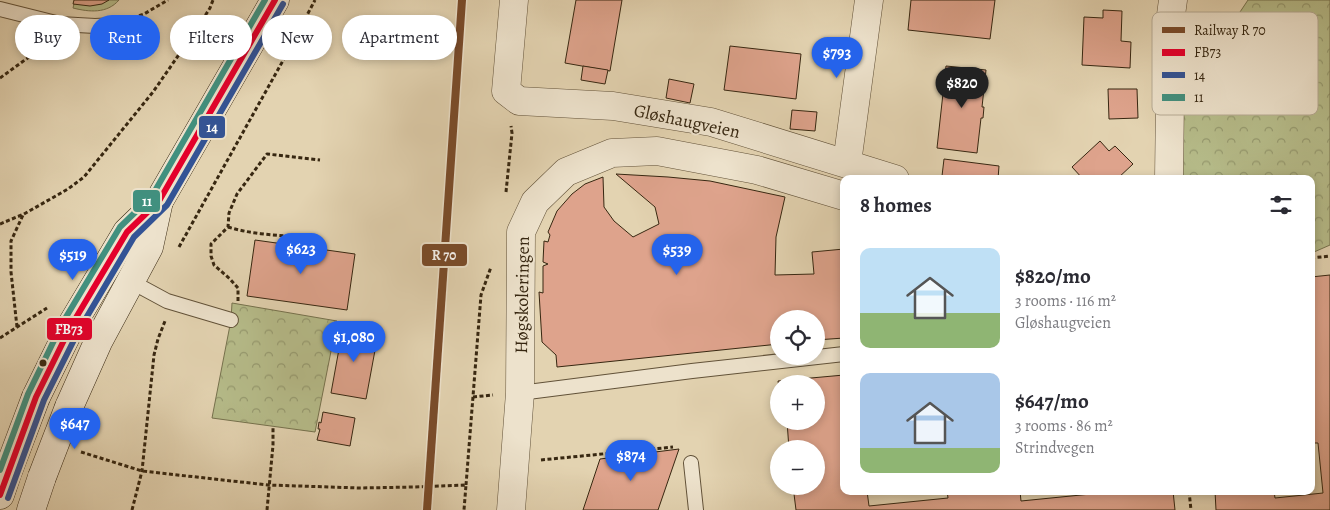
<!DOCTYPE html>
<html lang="en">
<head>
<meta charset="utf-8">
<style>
  :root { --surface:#fff; --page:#f2f2f3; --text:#2b2b33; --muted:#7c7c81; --accent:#2563eb }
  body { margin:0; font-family:Alegreya,serif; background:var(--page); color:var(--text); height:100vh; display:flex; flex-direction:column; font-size:19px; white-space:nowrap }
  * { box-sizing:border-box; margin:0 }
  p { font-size:16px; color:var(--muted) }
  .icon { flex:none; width:28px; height:28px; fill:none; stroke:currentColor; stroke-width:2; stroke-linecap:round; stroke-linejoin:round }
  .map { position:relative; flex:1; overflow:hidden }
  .details { position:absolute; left:840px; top:175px; width:475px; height:320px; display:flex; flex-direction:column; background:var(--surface); border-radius:10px; box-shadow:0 2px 8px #0003 }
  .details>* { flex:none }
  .top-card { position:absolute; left:15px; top:15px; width:475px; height:45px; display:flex; gap:10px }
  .tools { position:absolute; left:770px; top:310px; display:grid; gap:10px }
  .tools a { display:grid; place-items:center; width:55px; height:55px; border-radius:50%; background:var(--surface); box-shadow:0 2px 8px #0003; font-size:25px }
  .price { position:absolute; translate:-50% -42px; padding:0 11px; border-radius:18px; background:var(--accent); color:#fff; font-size:16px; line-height:32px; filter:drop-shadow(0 1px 2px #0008) }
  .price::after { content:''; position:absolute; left:50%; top:30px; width:15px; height:11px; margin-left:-8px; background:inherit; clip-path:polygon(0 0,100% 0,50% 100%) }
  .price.on { background:#222; color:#fff }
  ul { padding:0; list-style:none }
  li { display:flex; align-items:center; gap:15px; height:125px; padding:0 20px }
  li span { display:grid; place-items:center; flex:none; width:140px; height:100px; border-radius:10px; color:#555 }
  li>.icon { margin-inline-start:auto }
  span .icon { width:60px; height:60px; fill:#fffc; stroke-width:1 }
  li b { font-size:21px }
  h2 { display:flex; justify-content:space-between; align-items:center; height:60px; padding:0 20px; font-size:21px }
  .tag { padding:0 18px; border-radius:22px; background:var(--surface); box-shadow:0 2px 8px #0003; font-size:18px; line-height:45px }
  .tag.on { background:var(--accent); color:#fff }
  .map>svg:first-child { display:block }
</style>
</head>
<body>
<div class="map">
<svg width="1330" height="510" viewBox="0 0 1330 510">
  <defs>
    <pattern id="forest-crowns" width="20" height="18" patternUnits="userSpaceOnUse" patternTransform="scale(1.25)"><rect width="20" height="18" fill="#b6bc8a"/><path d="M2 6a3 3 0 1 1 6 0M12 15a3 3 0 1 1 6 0" fill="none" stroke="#95996f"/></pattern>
  </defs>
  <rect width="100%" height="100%" fill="#e3d3b1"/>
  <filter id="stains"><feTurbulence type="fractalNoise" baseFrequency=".004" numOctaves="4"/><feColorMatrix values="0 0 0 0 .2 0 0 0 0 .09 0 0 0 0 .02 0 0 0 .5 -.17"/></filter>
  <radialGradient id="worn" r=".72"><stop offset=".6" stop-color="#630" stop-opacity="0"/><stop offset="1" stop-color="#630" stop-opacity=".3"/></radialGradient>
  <g fill="url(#forest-crowns)" stroke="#76724e">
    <path d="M 1248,0 L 1330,0 L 1330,245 L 1314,252 L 1311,252 L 1311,179 L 1181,179 L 1187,25 L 1238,15 Z"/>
    <path d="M 232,303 L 337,321 L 315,432 L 212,418 L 231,320 Z"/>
  </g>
  <path fill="#b6bc8a" stroke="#76724e" d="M 75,0 L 119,0 C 107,14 89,12 73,8 Z"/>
  <g fill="#dea38c" stroke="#372711">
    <path d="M 74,0 L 109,0 L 102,4 L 90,6 L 73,4 Z"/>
    <path d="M 576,0 L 622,0 L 610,71 L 565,63 Z"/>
    <path d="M 911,0 L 995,0 L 990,39 L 908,30 Z"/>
    <path d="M 1103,10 L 1122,11 L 1121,41 L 1131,42 L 1130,68 L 1082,65 L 1084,17 L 1103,18 Z"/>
    <path d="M 730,46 L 801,54 L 796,99 L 724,90 Z"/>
    <path d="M 583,66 L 608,70 L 605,84 L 581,80 Z"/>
    <path d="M 946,66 L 986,70 L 982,107 L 984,107 L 983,118 L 981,118 L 977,153 L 937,148 Z"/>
    <path d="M 669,79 L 694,84 L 690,103 L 666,98 Z"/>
    <path d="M 1108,89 L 1137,89 L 1138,118 L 1109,119 Z"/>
    <path d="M 792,110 L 817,112 L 815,131 L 790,129 Z"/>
    <path d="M 1100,141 L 1109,151 L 1115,146 L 1133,164 L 1117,179 L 1083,179 L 1072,167 Z"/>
    <path d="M 944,159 L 999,166 L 998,179 L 963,179 L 942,176 Z"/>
    <path d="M 616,174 L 668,177 L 710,181 L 785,197 L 776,237 L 775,275 L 814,274 L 812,252 L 844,249 L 844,338 L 816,340 L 816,319 L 779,319 L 779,344 L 557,367 L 556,355 L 542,342 L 539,292 L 543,293 L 543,266 L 548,264 L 543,262 L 544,241 L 548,242 L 550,235 L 548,232 L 557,211 L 572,194 L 585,184 L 603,177 L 604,207 L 614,221 L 633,237 L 659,224 L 655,207 Z"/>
    <path d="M 255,240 L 355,254 L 347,310 L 247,296 Z"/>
    <path d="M 1330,275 L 1330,510 L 1216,510 L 1215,491 L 1274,491 L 1275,498 L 1323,493 L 1318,443 L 1311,443 L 1311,392 L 1313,392 L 1311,378 L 1311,277 Z"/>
    <path d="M 343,327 L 378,334 L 366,399 L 331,393 Z"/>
    <path d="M 844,375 L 844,491 L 867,491 L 869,506 L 948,498 L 947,491 L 1020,491 L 1021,501 L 1101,493 L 1100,491 L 1173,491 L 1175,510 L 796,510 L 793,486 L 816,486 L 816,449 L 789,449 L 787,421 L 816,421 L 816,384 L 779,384 L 779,388 L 778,381 Z"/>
    <path d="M 323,412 L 355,418 L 350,446 L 317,440 L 320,429 L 318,429 L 319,422 L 321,423 Z"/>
    <path d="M 679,449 L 658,510 L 583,510 L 600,459 Z"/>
  </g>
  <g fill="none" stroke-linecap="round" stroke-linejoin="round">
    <defs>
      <g id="service">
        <path d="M 0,9 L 60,24 L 95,26 L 115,25"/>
        <path d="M 130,281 L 167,301 L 231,320"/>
        <path d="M 520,393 L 692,371 L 844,354"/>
        <path d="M 691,463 L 696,510"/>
      </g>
      <g id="minor">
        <path d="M 514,0 L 506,91 L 519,101 L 613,106 L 711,122 L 895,179"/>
        <path d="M 847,163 L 869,0"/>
        <path d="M 1169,179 L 1171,15 L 1173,0"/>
        <path d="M 511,510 L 520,393 L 521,232 L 535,202 L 566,172 L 612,153 L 657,151 L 757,170 L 844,196"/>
      </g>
      <g id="secondary">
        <path d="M 36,397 L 71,326 L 127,232 L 159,201 L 275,0"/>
        <path d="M 69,407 L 98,342 L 149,247 L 159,201"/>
        <path d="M 0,495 L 8,471"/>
        <path d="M 31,510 L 42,477"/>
      </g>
    </defs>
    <use href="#service" stroke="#625239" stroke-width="16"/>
    <use href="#minor" stroke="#625239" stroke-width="29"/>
    <use href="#secondary" stroke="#372711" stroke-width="29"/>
    <g stroke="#372711" stroke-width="3" stroke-dasharray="4 2.5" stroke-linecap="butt">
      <path d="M 133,18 L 144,14 L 168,0"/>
      <path d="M 0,78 L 29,57 L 44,41"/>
      <path d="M 506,192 L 512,133 L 511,126"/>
      <path d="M 0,224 L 24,214 L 68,189 L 84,177 L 153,92 L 196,30 L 210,8 L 213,0"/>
      <path d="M 228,227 C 247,233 269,235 289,236"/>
      <path d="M 179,247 L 285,57 L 315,0"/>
      <path d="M 1311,258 L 1330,256"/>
      <path d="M 238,301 L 238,288 L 230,279 L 214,265 L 211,256 L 211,244 L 228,227 L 229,213 L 237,194 L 267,154 L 320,160"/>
      <path d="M 17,327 L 11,272 L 11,241 L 23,215"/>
      <path d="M 0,338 L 47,308"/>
      <path d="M 473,397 L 493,395"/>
      <path d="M 81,452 L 142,471 L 268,485 L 360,488 L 415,487 L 466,485 L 464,510"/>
      <path d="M 541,460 L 673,447"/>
      <path d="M 466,485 L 481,295 L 491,267"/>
      <path d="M 1189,491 L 1191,510"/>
      <path d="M 132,510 L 142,471 L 154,355 L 158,339 L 165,321"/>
      <path d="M 267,510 L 273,445 L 273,426"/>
    </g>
    <use href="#service" stroke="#ede2cc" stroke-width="14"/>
    <use href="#minor" stroke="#ede2cc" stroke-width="28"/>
    <use href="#secondary" stroke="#ede2cc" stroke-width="28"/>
    <defs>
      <g id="secondary-bridge">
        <path d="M 8,471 L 36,397"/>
        <path d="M 42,477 L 69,407"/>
      </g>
    </defs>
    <use href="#secondary-bridge" stroke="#372711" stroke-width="29" stroke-linecap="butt"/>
    <use href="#secondary-bridge" stroke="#ede2cc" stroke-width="28"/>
    <defs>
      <path id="bus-1" d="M 0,495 L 36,397 L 71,326 L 127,232 L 159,201 L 275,0"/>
      <path id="bus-2" d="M 8,498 L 44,400 L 79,330 L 134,237 L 167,205 L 283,4"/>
      <path id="bus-3" d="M 0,470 L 28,394 L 63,322 L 120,227 L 152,196 L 265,0"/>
    </defs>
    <use href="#bus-1" stroke="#ede2cc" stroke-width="10"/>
    <use href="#bus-2" stroke="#ede2cc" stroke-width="10"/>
    <use href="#bus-3" stroke="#ede2cc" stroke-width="10"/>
    <use href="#bus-1" stroke="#e4002b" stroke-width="6"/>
    <use href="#bus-2" stroke="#335395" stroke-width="6"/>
    <use href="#bus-3" stroke="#41907f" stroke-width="6"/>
    <defs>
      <path id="rail-1" d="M 427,510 L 462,0"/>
    </defs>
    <use href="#rail-1" stroke="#ede2cc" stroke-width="11"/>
    <use href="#rail-1" stroke="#7a4b2a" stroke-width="8"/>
  </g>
  <circle fill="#372711" stroke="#ede2cc" stroke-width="2" cx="43" cy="363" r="4.5"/>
  <g text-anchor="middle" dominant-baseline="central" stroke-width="4" stroke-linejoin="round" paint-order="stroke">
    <g font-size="18" fill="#372711" stroke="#ede2cc">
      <text transform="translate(687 121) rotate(12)">Gløshaugveien</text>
      <text transform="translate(522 295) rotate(-89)">Høgskoleringen</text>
    </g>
  </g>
  <rect x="1152" y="12" width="166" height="103" rx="8" fill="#ede2cc" stroke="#b6aa94" stroke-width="1"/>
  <rect x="1162" y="27" width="23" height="6" fill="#7a4b2a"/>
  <rect x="1162" y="49" width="23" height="7" fill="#e4002b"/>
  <rect x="1162" y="72" width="23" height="6" fill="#335395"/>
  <rect x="1162" y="94" width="23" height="7" fill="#41907f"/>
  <g font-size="14" fill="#372711">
    <text x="1194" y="35">Railway R 70</text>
    <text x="1194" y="57">FB73</text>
    <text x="1194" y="80">14</text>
    <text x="1194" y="102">11</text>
  </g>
  <g stroke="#ede2cc" stroke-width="2">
    <rect x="198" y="115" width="28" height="24" rx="5" fill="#335395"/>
    <rect x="132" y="189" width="29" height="24" rx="5" fill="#41907f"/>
    <rect x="421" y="243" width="47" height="24" rx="5" fill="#7a4b2a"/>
    <rect x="46" y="317" width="47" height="24" rx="5" fill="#e4002b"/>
  </g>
  <g font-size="14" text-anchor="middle" font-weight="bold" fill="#fff">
    <text x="212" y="132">14</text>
    <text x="147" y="206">11</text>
    <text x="444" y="260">R 70</text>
    <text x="69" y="334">FB73</text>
  </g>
  <rect width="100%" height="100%" filter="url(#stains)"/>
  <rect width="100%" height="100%" fill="url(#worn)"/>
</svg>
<div class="tools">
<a><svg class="icon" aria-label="locate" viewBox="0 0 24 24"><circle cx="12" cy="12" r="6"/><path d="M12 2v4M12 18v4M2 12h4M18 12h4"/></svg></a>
<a>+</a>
<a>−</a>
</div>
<b class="price" style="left:837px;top:79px">$793</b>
<b class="price on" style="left:962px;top:109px">$820</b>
<b class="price" style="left:301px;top:275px">$623</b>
<b class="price" style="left:677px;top:276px">$539</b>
<b class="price" style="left:73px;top:281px">$519</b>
<b class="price" style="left:354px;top:363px">$1,080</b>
<b class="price" style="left:75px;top:450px">$647</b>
<b class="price" style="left:631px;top:482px">$874</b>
<div class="top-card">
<a class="tag">Buy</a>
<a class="tag on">Rent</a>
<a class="tag">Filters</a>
<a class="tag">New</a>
<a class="tag">Apartment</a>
</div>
<section class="details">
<h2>8 homes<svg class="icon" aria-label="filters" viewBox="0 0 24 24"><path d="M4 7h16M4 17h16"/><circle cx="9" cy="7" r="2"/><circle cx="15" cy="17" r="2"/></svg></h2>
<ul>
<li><span style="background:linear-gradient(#bfe0f5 65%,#8fb573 0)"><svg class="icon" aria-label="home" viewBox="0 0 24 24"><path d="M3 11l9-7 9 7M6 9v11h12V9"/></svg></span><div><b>$820/mo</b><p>3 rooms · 116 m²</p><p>Gløshaugveien</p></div></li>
<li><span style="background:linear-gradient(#a9c7e8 75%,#8fb573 0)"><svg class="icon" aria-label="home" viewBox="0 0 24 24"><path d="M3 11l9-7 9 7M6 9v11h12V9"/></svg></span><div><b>$647/mo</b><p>3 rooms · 86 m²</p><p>Strindvegen</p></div></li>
</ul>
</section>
</div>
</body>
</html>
